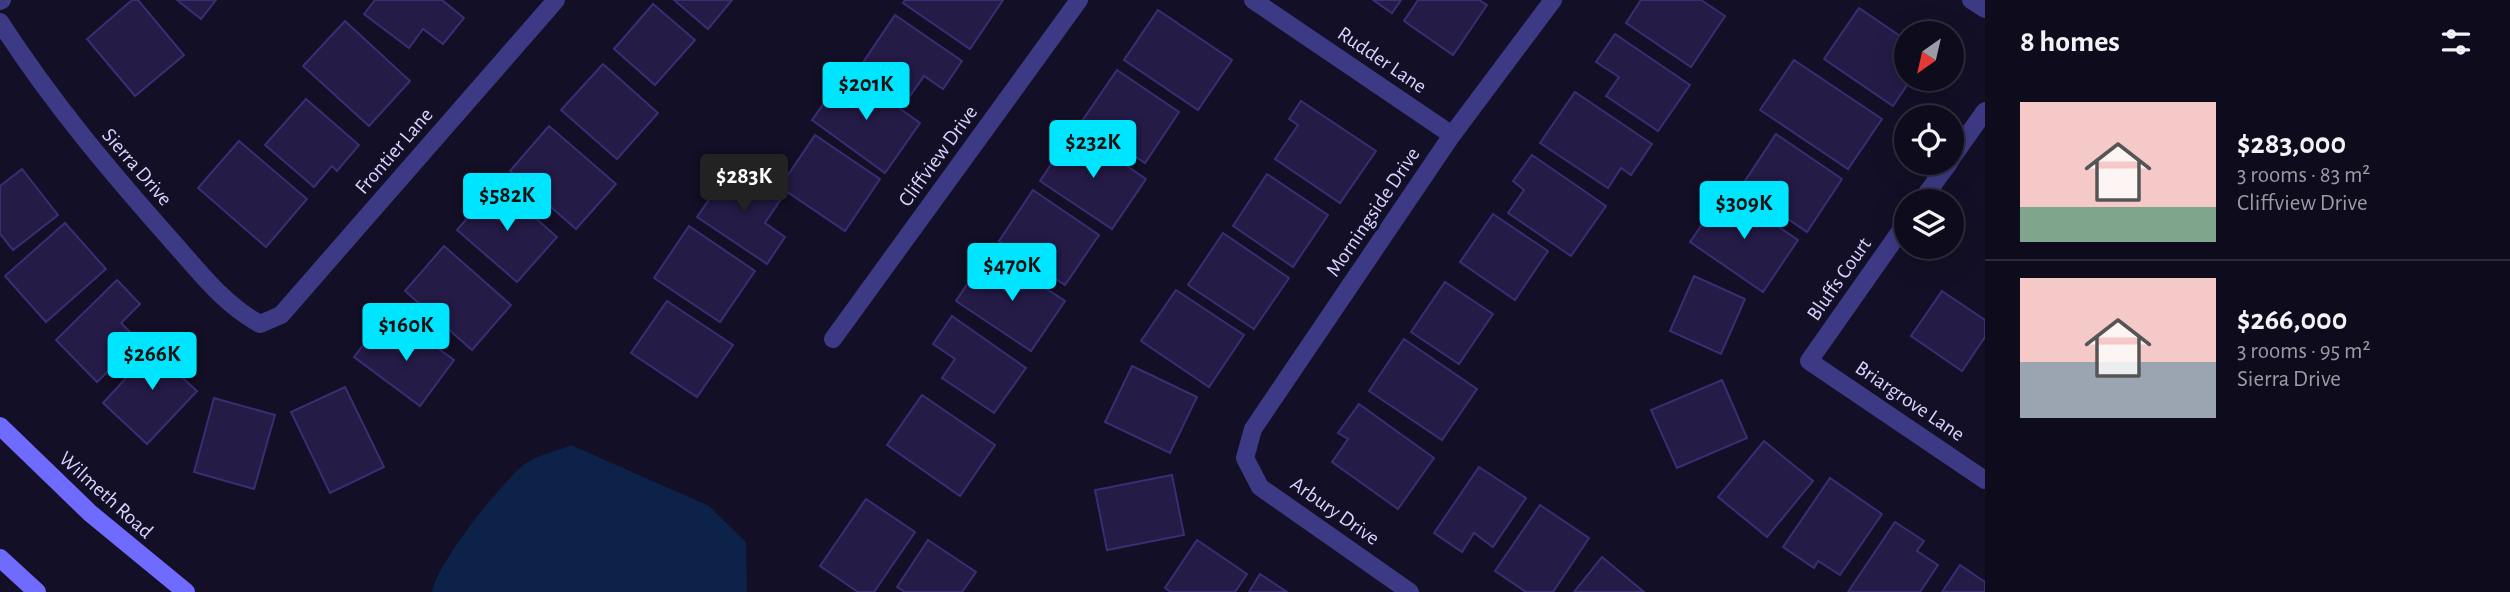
<!DOCTYPE html>
<html lang="en">
<head>
<meta charset="utf-8">
<style>
  :root { --surface:#0e0b1c; --page:#171425; --text:#f1f3f6; --muted:#9b9ba3; --line:#2e2b3b; --accent:#00e5ff }
  body { margin:0; font-family:"Alegreya Sans",sans-serif; background:var(--page); color:var(--text); height:100vh; display:flex; flex-direction:column; font-size:26px; white-space:nowrap }
  * { box-sizing:border-box; margin:0 }
  p { font-size:23px; color:var(--muted) }
  .icon { flex:none; width:38px; height:38px; fill:none; stroke:currentColor; stroke-width:2; stroke-linecap:round; stroke-linejoin:round }
  .map { position:relative; flex:1; overflow:hidden }
  .sheet { display:flex; flex-direction:column; background:var(--surface); width:525px }
  .sheet>* { flex:none }
  .needle { width:46px; rotate:214deg }
  .fabs { position:absolute; left:1894px; top:21px; display:grid; gap:14px }
  .fabs a { display:grid; place-items:center; width:70px; height:70px; border-radius:50%; background:var(--surface); box-shadow:0 7px 28px #0002,0 0 0 2px var(--line); font-size:35px }
  .price { position:absolute; translate:-50% -60px; padding:0 16px; border-radius:7px; background:var(--accent); color:#111; font-size:23px; line-height:46px; filter:drop-shadow(0 2px 4px #0008) }
  .price::after { content:''; position:absolute; left:50%; top:42px; width:21px; height:16px; margin-left:-10px; background:inherit; clip-path:polygon(0 0,100% 0,50% 100%) }
  .price.current { background:#222; color:#fff }
  ul { padding:0; list-style:none }
  li { display:flex; align-items:center; gap:21px; height:175px; padding:0 35px }
  li+li { border-top:2px solid var(--line) }
  li span { display:grid; place-items:center; flex:none; width:196px; height:140px; border-radius:0px; color:#555 }
  li>.icon { margin-inline-start:auto }
  span .icon { width:84px; height:84px; fill:#fffc; stroke-width:1 }
  li b { font-size:30px }
  h2 { display:flex; justify-content:space-between; align-items:center; height:84px; padding:0 35px; font-size:30px }
  main { display:flex; flex:1; min-height:0 }
  .map>svg:first-child { display:block }
</style>
</head>
<body>
<main>
<div class="map">
<svg width="1985" height="592" viewBox="0 0 1985 592">
  <rect width="100%" height="100%" fill="#130f26"/>
  <path fill="#0c2248" d="M 571,445 L 709,506 L 746,542 L 747,592 L 432,592 C 439,560 497,489 522,466 C 534,456 557,451 571,445 Z"/>
  <g fill="#241b47" stroke="#3b2d73" stroke-width="2">
    <path d="M 132,0 L 138,0 L 184,55 L 135,96 L 87,39 Z"/>
    <path d="M 177,0 L 216,0 L 201,19 Z"/>
    <path d="M 375,0 L 442,0 L 464,18 L 443,44 L 423,29 L 409,48 L 364,14 Z"/>
    <path d="M 674,0 L 732,0 L 708,29 Z"/>
    <path d="M 905,0 L 1003,0 L 970,49 L 903,3 Z"/>
    <path d="M 1373,0 L 1401,0 L 1392,13 Z"/>
    <path d="M 1418,0 L 1479,0 L 1487,5 L 1453,55 L 1404,21 Z"/>
    <path d="M 1641,0 L 1701,0 L 1725,16 L 1691,67 L 1626,23 Z"/>
    <path d="M 653,4 L 695,40 L 655,85 L 614,49 Z"/>
    <path d="M 1859,8 L 1906,40 L 1906,79 L 1911,79 L 1893,106 L 1824,59 Z"/>
    <path d="M 1158,10 L 1232,60 L 1198,110 L 1124,60 Z"/>
    <path d="M 895,15 L 962,61 L 943,89 L 924,76 L 910,96 L 862,64 Z"/>
    <path d="M 345,21 L 410,81 L 369,126 L 303,66 Z"/>
    <path d="M 1615,34 L 1690,85 L 1658,131 L 1606,96 L 1619,77 L 1596,62 Z"/>
    <path d="M 1794,60 L 1882,119 L 1848,169 L 1760,110 Z"/>
    <path d="M 603,64 L 658,113 L 617,159 L 561,110 Z"/>
    <path d="M 1117,70 L 1179,112 L 1145,163 L 1082,121 Z"/>
    <path d="M 847,71 L 920,123 L 885,173 L 812,120 Z"/>
    <path d="M 1575,92 L 1652,144 L 1631,175 L 1621,168 L 1608,188 L 1540,143 Z"/>
    <path d="M 306,99 L 359,145 L 337,171 L 332,166 L 314,187 L 265,145 Z"/>
    <path d="M 1301,101 L 1376,151 L 1340,203 L 1275,159 L 1298,125 L 1289,119 Z"/>
    <path d="M 549,126 L 616,184 L 576,229 L 510,171 Z"/>
    <path d="M 1074,130 L 1146,179 L 1112,229 L 1040,181 Z"/>
    <path d="M 1776,134 L 1842,179 L 1807,232 L 1741,187 Z"/>
    <path d="M 815,135 L 880,179 L 845,231 L 780,187 Z"/>
    <path d="M 239,141 L 307,199 L 266,247 L 198,188 Z"/>
    <path d="M 1532,155 L 1606,206 L 1571,256 L 1508,213 L 1524,190 L 1513,181 Z"/>
    <path d="M 732,166 L 781,199 L 765,223 L 785,237 L 767,264 L 697,217 Z"/>
    <path d="M 22,169 L 58,215 L 13,250 L 0,234 L 0,186 Z"/>
    <path d="M 1267,174 L 1328,215 L 1293,267 L 1233,226 Z"/>
    <path d="M 497,184 L 557,237 L 517,282 L 457,230 Z"/>
    <path d="M 1033,190 L 1099,235 L 1065,285 L 999,241 Z"/>
    <path d="M 1725,191 L 1798,240 L 1763,292 L 1690,242 Z"/>
    <path d="M 1493,214 L 1548,251 L 1515,300 L 1460,262 Z"/>
    <path d="M 65,223 L 106,269 L 46,322 L 5,276 Z"/>
    <path d="M 689,226 L 755,271 L 720,322 L 654,278 Z"/>
    <path d="M 1223,233 L 1289,278 L 1254,329 L 1188,285 Z"/>
    <path d="M 444,246 L 511,305 L 472,350 L 405,291 Z"/>
    <path d="M 1003,260 L 1065,301 L 1031,351 L 956,301 L 978,268 L 991,277 Z"/>
    <path d="M 1694,276 L 1745,299 L 1721,354 L 1670,331 Z"/>
    <path d="M 117,280 L 140,304 L 121,323 L 139,341 L 97,382 L 56,340 Z"/>
    <path d="M 1445,282 L 1493,314 L 1459,364 L 1411,332 Z"/>
    <path d="M 1176,290 L 1244,335 L 1209,387 L 1141,341 Z"/>
    <path d="M 1942,291 L 1985,320 L 1985,337 L 1962,371 L 1911,336 Z"/>
    <path d="M 667,301 L 733,345 L 697,397 L 631,353 Z"/>
    <path d="M 952,316 L 1026,368 L 994,413 L 942,378 L 955,359 L 933,344 Z"/>
    <path d="M 409,327 L 454,360 L 420,406 L 354,357 L 374,331 L 395,346 Z"/>
    <path d="M 165,336 L 188,357 L 175,371 L 197,391 L 147,444 L 103,403 Z"/>
    <path d="M 1404,339 L 1477,389 L 1442,440 L 1369,391 Z"/>
    <path d="M 1132,366 L 1197,397 L 1170,453 L 1105,422 Z"/>
    <path d="M 1722,380 L 1747,438 L 1677,468 L 1651,410 Z"/>
    <path d="M 345,387 L 384,467 L 330,493 L 291,412 Z"/>
    <path d="M 922,395 L 995,445 L 960,496 L 887,445 Z"/>
    <path d="M 214,398 L 275,415 L 254,489 L 194,472 Z"/>
    <path d="M 1359,404 L 1434,458 L 1398,509 L 1332,462 L 1348,439 L 1338,433 Z"/>
    <path d="M 1764,441 L 1813,481 L 1767,537 L 1718,497 Z"/>
    <path d="M 1479,467 L 1526,498 L 1493,547 L 1474,533 L 1462,552 L 1434,533 Z"/>
    <path d="M 1172,475 L 1184,535 L 1107,550 L 1095,490 Z"/>
    <path d="M 1830,478 L 1882,514 L 1840,575 L 1818,561 L 1814,568 L 1783,547 Z"/>
    <path d="M 866,499 L 915,532 L 874,592 L 858,592 L 820,566 Z"/>
    <path d="M 1540,505 L 1589,538 L 1553,592 L 1526,592 L 1495,571 Z"/>
    <path d="M 1895,522 L 1924,541 L 1917,551 L 1938,565 L 1920,592 L 1848,592 Z"/>
    <path d="M 928,540 L 976,572 L 962,592 L 905,592 L 897,587 Z"/>
    <path d="M 1197,540 L 1247,574 L 1235,592 L 1171,592 L 1165,588 Z"/>
    <path d="M 1602,557 L 1644,592 L 1574,592 Z"/>
    <path d="M 1960,565 L 1985,582 L 1985,592 L 1942,592 Z"/>
    <path d="M 1260,574 L 1287,592 L 1249,592 Z"/>
  </g>
  <g fill="none" stroke-linecap="round" stroke-linejoin="round">
    <g stroke="#3d3a85" stroke-width="18">
      <path d="M 1253,0 L 1452,135"/>
      <path d="M 1971,0 L 1985,9"/>
      <path d="M 0,1 L 2,0"/>
      <path d="M 0,22 C 51,101 109,170 171,240 C 199,271 223,304 260,324 L 281,315 L 556,0"/>
      <path d="M 1951,159 L 1985,111"/>
      <path d="M 1921,201 L 1949,163"/>
      <path d="M 1906,223 L 1809,361 L 1985,480"/>
      <path d="M 833,339 L 1079,0"/>
      <path d="M 1410,592 L 1260,487 L 1245,458 L 1253,429 L 1452,135 L 1553,0"/>
    </g>
    <g stroke="#6f6bff" stroke-width="18">
      <path d="M 0,426 L 90,513 L 186,592"/>
      <path d="M 0,558 L 37,592"/>
    </g>
  </g>
  <g text-anchor="middle" dominant-baseline="central" stroke-width="7" stroke-linejoin="round" paint-order="stroke">
    <g font-size="21" fill="#d9d4ff" stroke="#130f26">
      <text transform="translate(1382 60) rotate(34)">Rudder Lane</text>
      <text transform="translate(394 151) rotate(-49)">Frontier Lane</text>
      <text transform="translate(938 156) rotate(-54)">Cliffview Drive</text>
      <text transform="translate(137 167) rotate(49)">Sierra Drive</text>
      <text transform="translate(1373 212) rotate(-56)">Morningside Drive</text>
      <text transform="translate(1839 279) rotate(-55)">Bluffs Court</text>
      <text transform="translate(1910 401) rotate(34)">Briargrove Lane</text>
      <text transform="translate(106 495) rotate(42)">Wilmeth Road</text>
      <text transform="translate(1335 511) rotate(35)">Arbury Drive</text>
    </g>
  </g>
</svg>
<div class="fabs">
<a><svg class="needle" viewBox="-14 -14 28 28"><path d="M0-13l5 13h-10z" fill="#e53935"/><path d="M0 13l5-13h-10z" fill="#9b9ba3"/></svg></a>
<a><svg class="icon" aria-label="locate" viewBox="0 0 24 24"><circle cx="12" cy="12" r="6"/><path d="M12 2v4M12 18v4M2 12h4M18 12h4"/></svg></a>
<a><svg class="icon" aria-label="layers" viewBox="0 0 24 24"><path d="M12 4l9 5-9 5-9-5zM3 14l9 5 9-5"/></svg></a>
</div>
<b class="price" style="left:866px;top:122px">$201K</b>
<b class="price" style="left:1093px;top:180px">$232K</b>
<b class="price current" style="left:744px;top:214px">$283K</b>
<b class="price" style="left:507px;top:233px">$582K</b>
<b class="price" style="left:1744px;top:241px">$309K</b>
<b class="price" style="left:1012px;top:303px">$470K</b>
<b class="price" style="left:406px;top:363px">$160K</b>
<b class="price" style="left:152px;top:392px">$266K</b>
</div>
<section class="sheet">
<h2>8 homes<svg class="icon" aria-label="filters" viewBox="0 0 24 24"><path d="M4 7h16M4 17h16"/><circle cx="9" cy="7" r="2"/><circle cx="15" cy="17" r="2"/></svg></h2>
<ul>
<li><span style="background:linear-gradient(#f6c9c9 75%,#7fa58c 0)"><svg class="icon" aria-label="home" viewBox="0 0 24 24"><path d="M3 11l9-7 9 7M6 9v11h12V9"/></svg></span><div><b>$283,000</b><p>3 rooms · 83 m²</p><p>Cliffview Drive</p></div></li>
<li><span style="background:linear-gradient(#f6c9c9 60%,#9aa5b1 0)"><svg class="icon" aria-label="home" viewBox="0 0 24 24"><path d="M3 11l9-7 9 7M6 9v11h12V9"/></svg></span><div><b>$266,000</b><p>3 rooms · 95 m²</p><p>Sierra Drive</p></div></li>
</ul>
</section>
</main>
</body>
</html>
